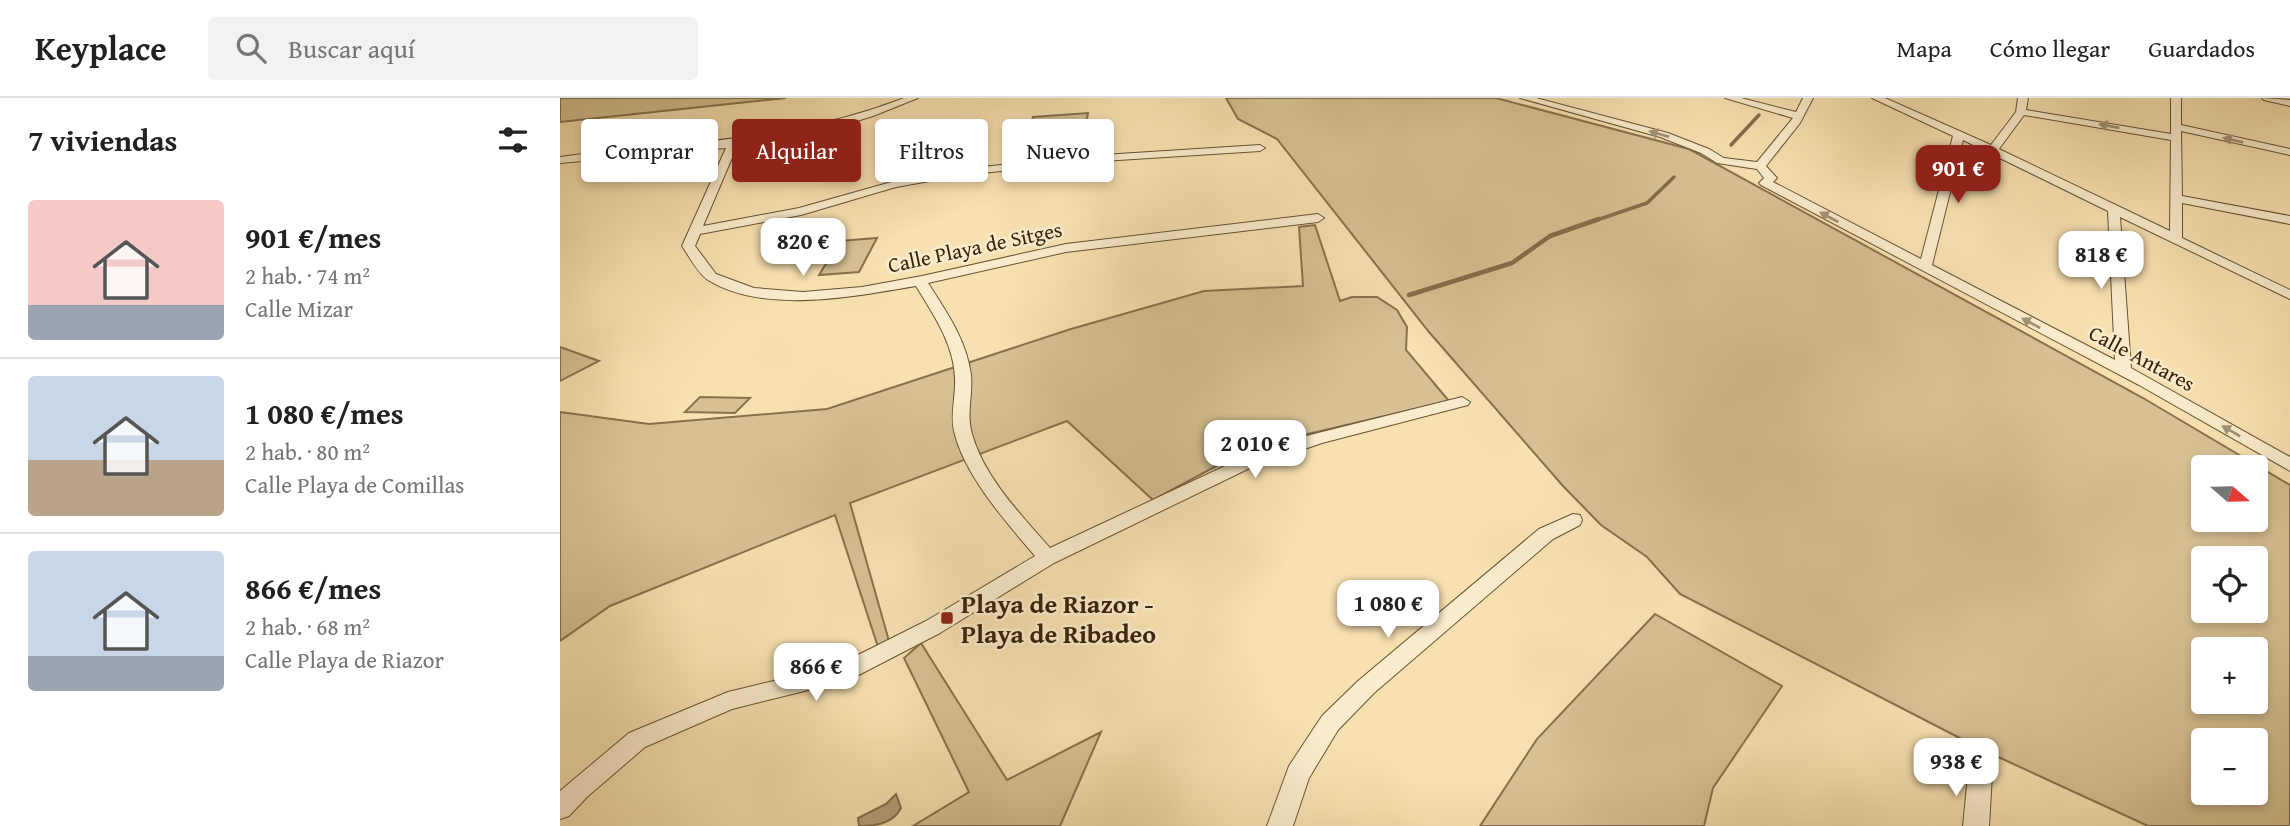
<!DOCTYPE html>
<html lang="es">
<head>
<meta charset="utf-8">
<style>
  :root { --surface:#fff; --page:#f2f2f2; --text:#202124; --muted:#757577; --line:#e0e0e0; --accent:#8f2418 }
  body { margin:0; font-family:"Gentium Book Plus",serif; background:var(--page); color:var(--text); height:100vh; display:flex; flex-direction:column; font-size:26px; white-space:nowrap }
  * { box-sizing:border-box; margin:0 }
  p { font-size:23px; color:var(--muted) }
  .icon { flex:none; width:38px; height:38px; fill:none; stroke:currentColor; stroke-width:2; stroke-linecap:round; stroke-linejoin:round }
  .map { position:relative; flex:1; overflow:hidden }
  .panel { display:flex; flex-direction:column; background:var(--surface); width:560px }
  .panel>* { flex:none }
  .hud { position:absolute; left:21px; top:21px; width:665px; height:63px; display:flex; gap:14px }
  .needle { width:46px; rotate:110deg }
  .fabs { position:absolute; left:1631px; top:357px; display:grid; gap:14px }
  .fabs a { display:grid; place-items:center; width:77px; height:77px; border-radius:7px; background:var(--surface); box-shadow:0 4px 10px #0003; font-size:35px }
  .price { position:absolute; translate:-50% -60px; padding:0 16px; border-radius:14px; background:#fff; color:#222; font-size:23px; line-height:46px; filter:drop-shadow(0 2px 4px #0008) }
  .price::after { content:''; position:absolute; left:50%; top:42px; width:21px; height:16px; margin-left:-10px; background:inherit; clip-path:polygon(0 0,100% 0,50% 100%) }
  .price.current { background:var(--accent); color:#fff }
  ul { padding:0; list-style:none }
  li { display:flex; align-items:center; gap:21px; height:175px; padding:0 28px }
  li+li { border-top:2px solid var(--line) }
  li span { display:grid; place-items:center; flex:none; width:196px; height:140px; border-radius:7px; color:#555 }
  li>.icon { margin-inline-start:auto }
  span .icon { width:84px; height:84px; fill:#fffc; stroke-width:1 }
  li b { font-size:30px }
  h2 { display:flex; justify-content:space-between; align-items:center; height:84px; padding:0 28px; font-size:30px }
  .tag { padding:0 24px; border-radius:7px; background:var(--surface); box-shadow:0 4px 10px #0003; font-size:24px; line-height:63px }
  .tag.current { background:var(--accent); color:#fff }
  header { display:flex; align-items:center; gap:42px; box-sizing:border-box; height:98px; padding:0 35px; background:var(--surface); border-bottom:2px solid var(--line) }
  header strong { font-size:33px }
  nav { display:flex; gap:38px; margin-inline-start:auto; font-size:24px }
  .search { width:490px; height:63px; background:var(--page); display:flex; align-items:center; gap:18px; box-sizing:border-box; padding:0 24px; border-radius:7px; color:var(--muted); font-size:26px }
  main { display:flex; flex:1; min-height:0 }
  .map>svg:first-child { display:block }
</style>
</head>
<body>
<header>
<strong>Keyplace</strong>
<div class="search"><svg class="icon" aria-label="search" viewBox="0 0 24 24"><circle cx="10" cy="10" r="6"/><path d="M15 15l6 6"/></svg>Buscar aquí</div>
<nav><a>Mapa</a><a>Cómo llegar</a><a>Guardados</a></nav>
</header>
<main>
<section class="panel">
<h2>7 viviendas<svg class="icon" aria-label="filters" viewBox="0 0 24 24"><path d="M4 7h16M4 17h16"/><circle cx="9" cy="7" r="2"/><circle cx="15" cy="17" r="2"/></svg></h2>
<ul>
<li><span style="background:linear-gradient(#f6c9c9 75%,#9aa5b1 0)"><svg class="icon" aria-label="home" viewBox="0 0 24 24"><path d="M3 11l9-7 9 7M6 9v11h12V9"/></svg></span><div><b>901 €/mes</b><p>2 hab. · 74 m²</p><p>Calle Mizar</p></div></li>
<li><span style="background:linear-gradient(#c9d6e8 60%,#b9a48a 0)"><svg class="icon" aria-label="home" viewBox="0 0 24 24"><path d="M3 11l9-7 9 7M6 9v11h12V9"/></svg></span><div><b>1 080 €/mes</b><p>2 hab. · 80 m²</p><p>Calle Playa de Comillas</p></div></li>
<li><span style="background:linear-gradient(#c9d6e8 75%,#9aa5b1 0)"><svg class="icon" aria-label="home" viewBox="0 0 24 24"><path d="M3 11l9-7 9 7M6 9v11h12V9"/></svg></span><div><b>866 €/mes</b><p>2 hab. · 68 m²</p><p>Calle Playa de Riazor</p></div></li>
</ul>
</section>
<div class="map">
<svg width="1730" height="728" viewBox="0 0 1730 728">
  <rect width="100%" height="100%" fill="#f8e1b1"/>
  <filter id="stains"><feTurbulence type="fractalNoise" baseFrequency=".00286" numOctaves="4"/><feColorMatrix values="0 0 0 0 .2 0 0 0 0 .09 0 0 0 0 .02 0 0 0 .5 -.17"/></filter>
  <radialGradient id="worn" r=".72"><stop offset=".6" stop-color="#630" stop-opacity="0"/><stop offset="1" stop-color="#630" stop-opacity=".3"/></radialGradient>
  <g fill="#d7c194" stroke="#87724e" stroke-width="2" fill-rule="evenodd">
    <path d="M 0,0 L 226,0 L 0,24 Z"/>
    <path d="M 666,0 L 936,0 L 1129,51 L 1583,300 L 1730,387 L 1730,728 L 1588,728 L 1423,652 L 1120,496 L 1087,459 L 1041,427 L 1003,388 L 869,234 L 717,41 L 678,21 ZM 1643,369 L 1696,369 L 1696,422 L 1643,422 ZM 1643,460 L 1696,460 L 1696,513 L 1643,513 ZM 1643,551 L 1696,551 L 1696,604 L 1643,604 ZM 1643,642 L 1696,642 L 1696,695 L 1643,695 Z"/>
    <path d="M 528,15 L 526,25 L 470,29 L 473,19 Z"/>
    <path d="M 755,127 L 780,203 L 792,199 L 817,199 L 837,212 L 847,229 L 846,252 L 889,303 L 735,339 L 660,366 L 593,402 L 507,323 L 290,405 L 329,543 L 318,549 L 275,417 L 50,508 L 0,543 L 0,314 L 89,326 L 267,311 L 511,231 L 644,193 L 743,188 L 739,129 Z"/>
    <path d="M 317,140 L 299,174 L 259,177 L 280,143 Z"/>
    <path d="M 0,249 L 39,263 L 0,283 Z"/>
    <path d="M 140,299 L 190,300 L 175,315 L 125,314 Z"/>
    <path d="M 1095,516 L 1222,588 L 1153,690 L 1144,728 L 920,728 L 977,641 Z"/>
    <path d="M 361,545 L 447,682 L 541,634 L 500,728 L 353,728 L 409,694 L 344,560 Z"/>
  </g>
  <path fill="#b6a078" stroke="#836e4b" stroke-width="2" d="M 336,696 L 341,710 C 333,726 315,728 299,728 L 298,720 L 326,706 Z"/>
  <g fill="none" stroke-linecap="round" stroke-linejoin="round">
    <g stroke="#836e4b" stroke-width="3.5">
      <path d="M 1171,47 L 1199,17"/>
      <path d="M 1034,123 L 1087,105 L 1114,79"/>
    </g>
    <path stroke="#836e4b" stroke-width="4.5" d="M 849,197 L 952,165 L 990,138 L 1039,121"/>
    <defs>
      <g id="minor">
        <path d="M 344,0 L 358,0 L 313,18 L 268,32 L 177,48 L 143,128 L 239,110 L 335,83 L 403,71 L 527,58 L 700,47 L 705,50 L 700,53 L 527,64 L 403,77 L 336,89 L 241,117 L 140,136 L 135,148 L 156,176 L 194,190 L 243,194 L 302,189 L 362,178 L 506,146 L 758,116 L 764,120 L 758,124 L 506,154 L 368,185 C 386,213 407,243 411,277 C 413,297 406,316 412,336 C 424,379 461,417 490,450 L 680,361 L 750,337 L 902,299 L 910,304 L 908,307 L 762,345 L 692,369 L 494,465 L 380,535 L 289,582 L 172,611 L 85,649 L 27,699 L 9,718 L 0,721 L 0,693 L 69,635 L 168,594 L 276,568 L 366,523 L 475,458 C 446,424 404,377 394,333 C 390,316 396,298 395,280 C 394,246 373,216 356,188 C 295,198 204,217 148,182 C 138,176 129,158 122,148 L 166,50 L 0,65 L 0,59 C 122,42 226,46 344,0 Z"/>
        <path d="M 960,0 L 976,0 L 1108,35 L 1149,51 L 1164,60 L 1197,64 L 1233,20 L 1165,0 L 1181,0 L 1236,14 L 1243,0 L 1253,0 L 1240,25 L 1206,68 L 1217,80 L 1213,84 L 1361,161 L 1393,38 L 1312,0 L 1325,0 L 1431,47 L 1456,14 L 1458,0 L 1468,0 L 1466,12 L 1611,36 L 1611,0 L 1621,0 L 1621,27 L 1730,51 L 1730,57 L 1621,33 L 1622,98 L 1730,118 L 1730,126 L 1622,105 L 1622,140 L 1730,192 L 1730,201 L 1560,119 L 1571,270 L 1730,359 L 1730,373 L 1579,287 L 1201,87 L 1199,85 L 1204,80 L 1197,71 L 1157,65 L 1141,55 L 1100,39 ZM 1464,17 L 1611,42 L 1610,133 L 1439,51 ZM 1403,42 L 1548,113 L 1555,262 L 1372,167 Z"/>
        <path d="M 1702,0 L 1730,2 L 1730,8 L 1704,2 Z"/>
        <path d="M 1013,416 L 1020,417 L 1022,422 L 1020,427 L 993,441 L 814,595 L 778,632 L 749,680 L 733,728 L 707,728 L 729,668 L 762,618 L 798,583 L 979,431 Z"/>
        <path d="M 1420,666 L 1429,669 L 1432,677 L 1429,728 L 1403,728 L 1408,677 L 1411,669 Z"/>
      </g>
    </defs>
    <use href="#minor" stroke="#675232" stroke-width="2"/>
    <use href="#minor" fill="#faeccc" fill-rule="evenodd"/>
  </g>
  <defs><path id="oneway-solid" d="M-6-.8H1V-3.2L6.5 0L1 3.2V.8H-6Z" transform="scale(1.75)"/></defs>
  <g fill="#a29174">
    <use href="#oneway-solid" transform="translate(1549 28) rotate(-170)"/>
    <use href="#oneway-solid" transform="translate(1099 36) rotate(-164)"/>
    <use href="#oneway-solid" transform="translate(1673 42) rotate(-167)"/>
    <use href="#oneway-solid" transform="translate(1269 119) rotate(-152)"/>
    <use href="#oneway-solid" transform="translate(1471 225) rotate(-152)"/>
    <use href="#oneway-solid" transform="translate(1671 333) rotate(-150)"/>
  </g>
  <rect fill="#8f2418" stroke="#faeccc" stroke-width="2.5" x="380" y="513" width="14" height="14" rx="3.5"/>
  <g text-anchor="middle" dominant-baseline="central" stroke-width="5" stroke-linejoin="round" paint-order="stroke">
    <g font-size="21" fill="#372208" stroke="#faeccc">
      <text transform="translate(415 149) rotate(-12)">Calle Playa de Sitges</text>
      <text transform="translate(1582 260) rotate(28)">Calle Antares</text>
    </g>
    <g font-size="26" font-weight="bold" fill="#372208" stroke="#faeccc" text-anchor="start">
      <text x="401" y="505">Playa de Riazor -<tspan x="401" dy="30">Playa de Ribadeo</tspan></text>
    </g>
  </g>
  <rect width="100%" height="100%" filter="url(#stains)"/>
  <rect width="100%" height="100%" fill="url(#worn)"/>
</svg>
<div class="fabs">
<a><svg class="needle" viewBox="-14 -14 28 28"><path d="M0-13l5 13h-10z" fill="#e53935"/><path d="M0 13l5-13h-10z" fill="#757577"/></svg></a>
<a><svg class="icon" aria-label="locate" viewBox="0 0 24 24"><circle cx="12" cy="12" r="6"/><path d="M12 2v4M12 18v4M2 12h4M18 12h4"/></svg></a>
<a>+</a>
<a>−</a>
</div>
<b class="price current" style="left:1398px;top:107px">901 €</b>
<b class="price" style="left:243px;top:180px">820 €</b>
<b class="price" style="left:1541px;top:193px">818 €</b>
<b class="price" style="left:695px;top:382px">2 010 €</b>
<b class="price" style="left:828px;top:542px">1 080 €</b>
<b class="price" style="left:256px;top:605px">866 €</b>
<b class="price" style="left:1396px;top:700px">938 €</b>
<div class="hud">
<a class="tag">Comprar</a>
<a class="tag current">Alquilar</a>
<a class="tag">Filtros</a>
<a class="tag">Nuevo</a>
</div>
</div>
</main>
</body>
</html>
